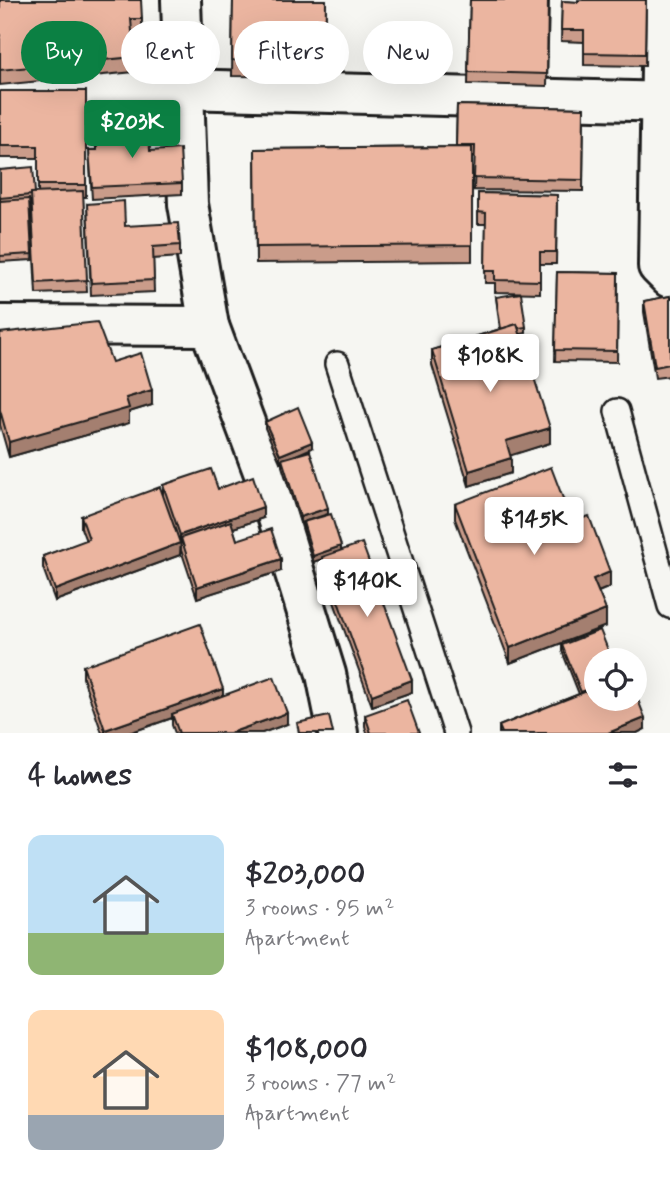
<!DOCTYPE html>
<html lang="en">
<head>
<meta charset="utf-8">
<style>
  :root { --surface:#fff; --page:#f2f2f3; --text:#2b2b33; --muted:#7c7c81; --accent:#0b8043 }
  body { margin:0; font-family:Mynerve,sans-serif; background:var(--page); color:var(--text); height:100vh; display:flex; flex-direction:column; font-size:26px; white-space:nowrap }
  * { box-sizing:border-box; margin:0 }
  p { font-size:23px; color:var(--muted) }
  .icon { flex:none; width:38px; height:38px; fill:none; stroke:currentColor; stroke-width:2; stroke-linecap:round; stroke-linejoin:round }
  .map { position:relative; height:733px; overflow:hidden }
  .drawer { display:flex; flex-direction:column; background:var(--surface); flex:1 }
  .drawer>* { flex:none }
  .hud { position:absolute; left:21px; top:21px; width:628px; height:63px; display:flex; gap:14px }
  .buttons { position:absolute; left:584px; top:648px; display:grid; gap:14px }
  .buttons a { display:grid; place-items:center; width:63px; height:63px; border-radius:50%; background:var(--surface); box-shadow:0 7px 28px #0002; font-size:35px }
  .price { position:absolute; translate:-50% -60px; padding:0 16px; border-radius:7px; background:#fff; color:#222; font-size:23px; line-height:46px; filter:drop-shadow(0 2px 4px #0008) }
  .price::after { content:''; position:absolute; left:50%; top:42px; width:21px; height:16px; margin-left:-10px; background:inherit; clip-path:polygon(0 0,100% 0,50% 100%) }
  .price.on { background:var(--accent); color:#fff }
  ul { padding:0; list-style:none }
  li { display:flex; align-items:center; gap:21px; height:175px; padding:0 28px }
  li span { display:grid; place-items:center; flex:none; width:196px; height:140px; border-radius:14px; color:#555 }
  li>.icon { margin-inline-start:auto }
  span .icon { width:84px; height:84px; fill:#fffc; stroke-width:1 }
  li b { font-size:30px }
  h2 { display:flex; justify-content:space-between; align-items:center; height:84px; padding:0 28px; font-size:30px }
  .pill { padding:0 24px; border-radius:32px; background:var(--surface); box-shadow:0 7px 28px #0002; font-size:24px; line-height:63px }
  .pill.on { background:var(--accent); color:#fff }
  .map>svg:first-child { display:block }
</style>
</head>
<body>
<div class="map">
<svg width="670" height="733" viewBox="0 0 670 733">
  <rect width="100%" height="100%" fill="#f6f6f2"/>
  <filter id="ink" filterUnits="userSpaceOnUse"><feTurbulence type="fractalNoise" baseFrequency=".0143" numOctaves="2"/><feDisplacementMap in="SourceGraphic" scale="14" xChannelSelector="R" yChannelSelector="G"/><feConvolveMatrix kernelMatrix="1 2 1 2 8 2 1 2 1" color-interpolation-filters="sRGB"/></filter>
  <g filter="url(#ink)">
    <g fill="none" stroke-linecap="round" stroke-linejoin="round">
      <defs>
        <g id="service">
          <path d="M 337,364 L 456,733"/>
          <path d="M 617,411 L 670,606"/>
        </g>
        <g id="minor">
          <path d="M 181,0 L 188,204 L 209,326 L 266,479 L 326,674 L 338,733"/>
          <path d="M 662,0 L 658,266 L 670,278"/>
          <path d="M 0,98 L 182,89 L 670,102"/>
          <path d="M 0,325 L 209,326"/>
        </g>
      </defs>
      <use href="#service" stroke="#1c1c1c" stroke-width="28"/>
      <use href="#minor" stroke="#1c1c1c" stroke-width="44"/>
      <use href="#service" stroke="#f6f6f2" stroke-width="23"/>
      <use href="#minor" stroke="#f6f6f2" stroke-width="38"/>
    </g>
    <g fill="#ca9c8a" stroke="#1c1c1c" stroke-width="2">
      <path d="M 0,0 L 142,19 L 142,34 L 132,35 L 134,57 L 134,72 L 0,85 Z"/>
      <path d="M 233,0 L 326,0 L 325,77 L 232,76 Z"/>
      <path d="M 470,0 L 549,0 L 547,86 L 468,84 Z"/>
      <path d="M 646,0 L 645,66 L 584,65 L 584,42 L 561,41 L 562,1 L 578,2 Z"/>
      <path d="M 0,91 L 86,91 L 86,197 L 83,197 L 87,292 L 36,294 L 31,201 L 29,201 L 32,260 L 0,262 L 0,170 L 35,193 L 38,193 L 38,158 L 0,158 Z"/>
      <path d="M 457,105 L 584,108 L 583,191 L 474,190 L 475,158 L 472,157 L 472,261 L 256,263 L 255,149 L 456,147 Z"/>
      <path d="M 96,131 L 150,151 L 182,183 L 182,194 L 92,199 L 89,150 L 96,150 Z"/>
      <path d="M 478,193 L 557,195 L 556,264 L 540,264 L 540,293 L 495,292 L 495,283 L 485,283 L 486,224 L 478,224 Z"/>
      <path d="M 87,204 L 125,226 L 180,245 L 180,257 L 153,259 L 154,292 L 91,295 Z"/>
      <path d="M 557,272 L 618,273 L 617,362 L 555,361 Z"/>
      <path d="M 670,296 L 670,376 L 655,378 L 644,312 L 644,301 Z"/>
      <path d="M 496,297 L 526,327 L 526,333 L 521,334 L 550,443 L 510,455 L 511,473 L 469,486 L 432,365 L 432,350 L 500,329 Z"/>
      <path d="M 0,333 L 112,362 L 152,405 L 129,412 L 129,423 L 9,457 L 0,425 Z"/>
      <path d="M 265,422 L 312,448 L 293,456 L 310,451 L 300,523 L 282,466 L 282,461 L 280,462 L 265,428 Z"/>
      <path d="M 163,485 L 218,489 L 263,518 L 233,528 L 237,540 L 281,571 L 197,598 L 181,550 L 181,546 L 180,555 L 55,601 L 43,568 L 43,556 L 86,541 L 81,528 L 81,516 L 163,496 Z"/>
      <path d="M 455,504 L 572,522 L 610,587 L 598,592 L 606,626 L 510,663 L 455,519 Z"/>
      <path d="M 303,522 L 341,550 L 412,692 L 372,706 L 322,569 L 322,559 L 313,562 L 303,528 Z"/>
      <path d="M 562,645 L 597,660 L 645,729 L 637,733 L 499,733 L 499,726 L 579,694 L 562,651 Z"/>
      <path d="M 83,666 L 223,696 L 287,724 L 262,733 L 175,733 L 172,725 L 172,718 L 129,733 L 102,733 L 83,678 Z"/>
      <path d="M 365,715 L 419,733 L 367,733 L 365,726 Z"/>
    </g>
    <g fill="#a47f70" stroke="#1c1c1c" stroke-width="2">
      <path d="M 152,390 L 152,405 L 129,412 L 129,423 L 9,457 L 9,442 L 126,398 Z"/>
      <path d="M 550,428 L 550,443 L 506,457 L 506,441 Z"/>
      <path d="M 312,442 L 312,448 L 280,462 L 280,455 Z"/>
      <path d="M 511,458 L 511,473 L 469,486 L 469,471 Z"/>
      <path d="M 263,507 L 263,518 L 183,545 L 181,538 L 180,555 L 55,601 L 55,590 L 180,543 L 180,535 Z"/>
      <path d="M 328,508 L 328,514 L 300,523 L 300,517 Z"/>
      <path d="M 341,546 L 341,553 L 313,562 L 313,556 Z"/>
      <path d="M 281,559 L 281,571 L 197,598 L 197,587 Z"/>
      <path d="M 610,572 L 610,587 L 593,594 L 593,579 Z"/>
      <path d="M 606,610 L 606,626 L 510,663 L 510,648 Z"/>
      <path d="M 412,680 L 412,692 L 372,706 L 372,695 Z"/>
      <path d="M 223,689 L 223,700 L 172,714 L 172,718 L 129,733 L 105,733 L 105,730 Z"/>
      <path d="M 287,713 L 287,724 L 262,733 L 230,733 Z"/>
      <path d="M 645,718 L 645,729 L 637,733 L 608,733 Z"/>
    </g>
    <g fill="#ebb5a0" stroke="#1c1c1c" stroke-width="2">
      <path d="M 0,0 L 141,0 L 142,19 L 131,19 L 134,57 L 0,70 Z"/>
      <path d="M 233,0 L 326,0 L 325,62 L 232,60 Z"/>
      <path d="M 470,0 L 548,0 L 547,74 L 468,72 Z"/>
      <path d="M 578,0 L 646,0 L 645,54 L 584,53 L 584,30 L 561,30 L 562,1 L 578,2 Z"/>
      <path d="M 0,91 L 86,91 L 86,185 L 38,185 L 38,146 L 0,146 Z"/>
      <path d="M 457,105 L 584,108 L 583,180 L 474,178 L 475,146 L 456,146 Z"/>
      <path d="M 149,128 L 150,151 L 180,149 L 182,183 L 92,187 L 89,150 L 97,150 L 96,131 Z"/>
      <path d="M 472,147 L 472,245 L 256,247 L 255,149 Z"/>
      <path d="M 33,167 L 35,193 L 31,193 L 31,195 L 0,198 L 0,170 Z"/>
      <path d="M 83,191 L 87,280 L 36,283 L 31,193 Z"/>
      <path d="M 478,193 L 557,195 L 556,252 L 540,252 L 540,281 L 495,280 L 495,271 L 485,271 L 486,213 L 478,212 Z"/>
      <path d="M 29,199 L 32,254 L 0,256 L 0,201 Z"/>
      <path d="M 124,201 L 125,226 L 178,223 L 180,245 L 153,247 L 154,280 L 91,283 L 87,204 Z"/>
      <path d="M 557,272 L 618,273 L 617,351 L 555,350 Z"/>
      <path d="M 521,293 L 526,327 L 519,328 L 517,324 L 501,329 L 496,297 Z"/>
      <path d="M 670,296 L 670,364 L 655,367 L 644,301 Z"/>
      <path d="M 97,322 L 112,362 L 141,353 L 152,390 L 126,398 L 129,408 L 9,442 L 0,410 L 0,333 Z"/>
      <path d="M 517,324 L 550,428 L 506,441 L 511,458 L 469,471 L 432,350 Z"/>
      <path d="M 298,407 L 312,442 L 280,455 L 265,422 Z"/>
      <path d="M 310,451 L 328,508 L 300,517 L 282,459 Z"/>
      <path d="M 551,467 L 572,522 L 589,516 L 610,572 L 593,579 L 606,610 L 510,648 L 455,504 Z"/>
      <path d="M 211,469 L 218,489 L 253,476 L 263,507 L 180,535 L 163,485 Z"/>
      <path d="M 160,487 L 180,543 L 55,590 L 43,556 L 89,539 L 81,516 Z"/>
      <path d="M 331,514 L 341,546 L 313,556 L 303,522 Z"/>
      <path d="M 231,521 L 237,540 L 271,529 L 281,559 L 197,587 L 181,538 Z"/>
      <path d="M 362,543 L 412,680 L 372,695 L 322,557 Z"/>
      <path d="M 200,624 L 223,689 L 105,730 L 83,666 Z"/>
      <path d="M 600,630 L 612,660 L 597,660 L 597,686 L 581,692 L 562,645 Z"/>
      <path d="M 274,677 L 287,713 L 230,733 L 179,733 L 172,714 Z"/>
      <path d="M 597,687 L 597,698 L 635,698 L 635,692 L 645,718 L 608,733 L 502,733 L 499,726 Z"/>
      <path d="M 407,700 L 419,733 L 371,733 L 365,715 Z"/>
      <path d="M 329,716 L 333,733 L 299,733 L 297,723 Z"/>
    </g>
  </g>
</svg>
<div class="buttons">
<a><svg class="icon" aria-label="locate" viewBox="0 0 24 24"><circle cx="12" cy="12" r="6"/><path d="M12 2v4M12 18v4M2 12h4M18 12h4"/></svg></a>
</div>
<b class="price on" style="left:132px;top:160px">$203K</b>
<b class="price" style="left:490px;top:394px">$108K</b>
<b class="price" style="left:534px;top:557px">$145K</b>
<b class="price" style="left:367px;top:619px">$140K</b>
<div class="hud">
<a class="pill on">Buy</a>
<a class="pill">Rent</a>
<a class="pill">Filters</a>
<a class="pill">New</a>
</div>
</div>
<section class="drawer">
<h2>4 homes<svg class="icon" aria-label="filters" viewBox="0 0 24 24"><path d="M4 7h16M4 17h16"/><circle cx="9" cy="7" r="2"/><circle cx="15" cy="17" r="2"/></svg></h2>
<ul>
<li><span style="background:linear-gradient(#bfe0f5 70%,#8fb573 0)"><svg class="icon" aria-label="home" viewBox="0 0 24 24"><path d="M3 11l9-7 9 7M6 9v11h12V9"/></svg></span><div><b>$203,000</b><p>3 rooms · 95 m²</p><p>Apartment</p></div></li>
<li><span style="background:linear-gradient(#ffd9b3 75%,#9aa5b1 0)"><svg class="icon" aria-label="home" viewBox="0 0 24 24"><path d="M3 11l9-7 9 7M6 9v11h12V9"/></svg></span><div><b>$108,000</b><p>3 rooms · 77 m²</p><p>Apartment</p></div></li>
</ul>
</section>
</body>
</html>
